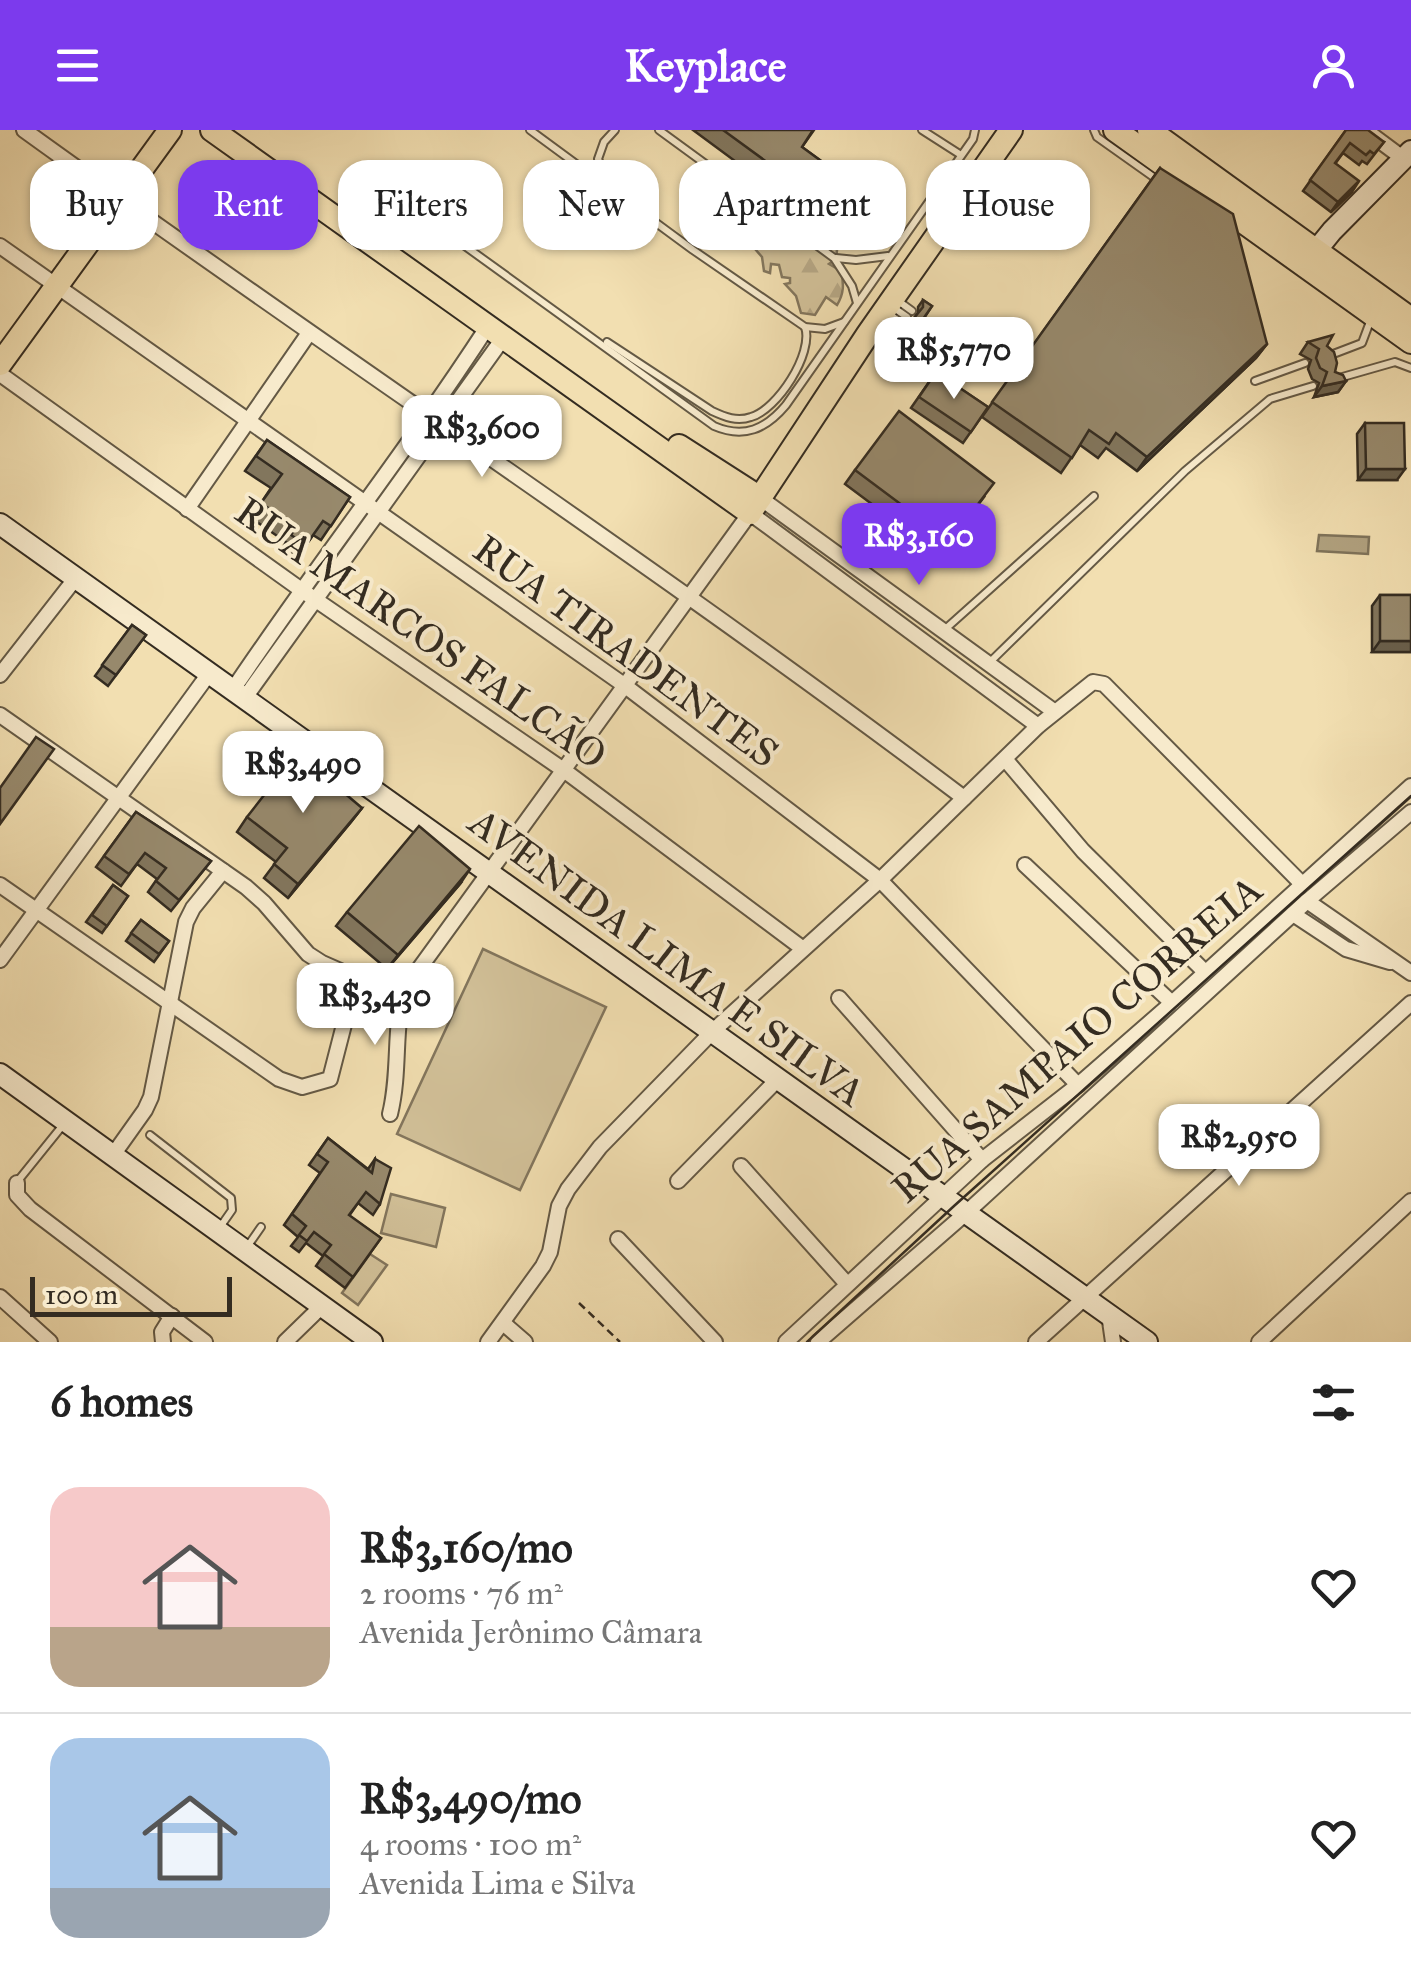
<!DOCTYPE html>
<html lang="en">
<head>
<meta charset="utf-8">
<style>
  :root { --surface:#fff; --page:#f6f6f6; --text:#222; --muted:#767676; --line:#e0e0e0; --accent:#7c3aed }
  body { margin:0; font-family:"IM FELL Great Primer",serif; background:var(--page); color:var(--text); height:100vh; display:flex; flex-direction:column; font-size:38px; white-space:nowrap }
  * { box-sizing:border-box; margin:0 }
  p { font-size:32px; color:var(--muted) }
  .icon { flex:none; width:55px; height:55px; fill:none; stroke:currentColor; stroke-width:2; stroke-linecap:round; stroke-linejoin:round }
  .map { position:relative; height:1212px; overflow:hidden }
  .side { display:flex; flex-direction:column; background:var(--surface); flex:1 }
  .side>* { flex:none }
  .guide { position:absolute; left:30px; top:30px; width:1352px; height:90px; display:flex; gap:20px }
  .scale { position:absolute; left:30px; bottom:25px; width:202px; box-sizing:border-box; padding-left:10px; border:5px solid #342c21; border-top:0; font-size:28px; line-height:35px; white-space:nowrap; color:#342c21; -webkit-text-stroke:8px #f7eacc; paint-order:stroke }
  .price { position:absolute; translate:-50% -85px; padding:0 22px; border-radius:20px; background:#fff; color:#222; font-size:32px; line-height:65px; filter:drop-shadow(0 2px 5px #0008) }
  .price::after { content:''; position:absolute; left:50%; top:60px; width:30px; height:22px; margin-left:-15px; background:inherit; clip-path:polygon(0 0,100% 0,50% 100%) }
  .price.on { background:var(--accent); color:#fff }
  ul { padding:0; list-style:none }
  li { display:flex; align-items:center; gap:30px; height:250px; padding:0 50px }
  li+li { border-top:2px solid var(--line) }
  li span { display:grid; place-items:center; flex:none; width:280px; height:200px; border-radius:30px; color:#555 }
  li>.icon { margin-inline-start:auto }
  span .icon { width:120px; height:120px; fill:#fffc; stroke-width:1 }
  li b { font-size:42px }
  h2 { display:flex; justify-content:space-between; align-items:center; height:120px; padding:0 50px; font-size:42px }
  .pill { padding:0 35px; border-radius:30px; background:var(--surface); box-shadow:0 2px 8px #0004; font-size:35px; line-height:90px }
  .pill.on { background:var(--accent); color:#fff }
  header { display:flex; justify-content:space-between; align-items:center; height:130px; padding:0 50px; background:var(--accent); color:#fff; font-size:45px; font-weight:700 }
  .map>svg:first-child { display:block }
</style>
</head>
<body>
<header><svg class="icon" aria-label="menu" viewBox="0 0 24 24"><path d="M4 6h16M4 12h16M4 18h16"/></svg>Keyplace<svg class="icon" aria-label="person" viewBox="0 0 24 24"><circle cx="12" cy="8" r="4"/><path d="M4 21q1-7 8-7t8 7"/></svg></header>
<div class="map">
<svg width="1411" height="1212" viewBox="0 0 1411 1212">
  <defs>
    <pattern id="forest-firs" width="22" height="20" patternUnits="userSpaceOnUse" patternTransform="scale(2.5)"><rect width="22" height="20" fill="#d2c199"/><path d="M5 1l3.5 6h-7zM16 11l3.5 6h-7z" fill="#b5a684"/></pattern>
  </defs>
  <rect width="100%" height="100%" fill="#f2dfb1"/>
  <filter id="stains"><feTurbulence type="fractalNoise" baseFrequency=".002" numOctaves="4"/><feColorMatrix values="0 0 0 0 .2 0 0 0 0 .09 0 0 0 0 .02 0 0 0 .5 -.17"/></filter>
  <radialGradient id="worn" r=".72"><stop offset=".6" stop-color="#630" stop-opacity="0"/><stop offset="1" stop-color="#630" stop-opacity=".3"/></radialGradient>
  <path fill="url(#forest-firs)" stroke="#83765d" stroke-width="2.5" d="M 763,82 L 786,99 L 790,91 L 795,109 L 804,115 L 812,108 L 828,117 L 831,116 L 827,111 L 837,120 L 836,129 L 829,134 L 841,141 C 844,154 844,164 837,175 L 826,167 L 815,185 L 801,183 L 796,166 L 785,154 L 790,153 L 790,148 L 782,147 L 779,135 L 771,134 L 770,143 L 764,141 L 762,127 L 749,112 L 748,101 Z"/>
  <g fill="#d2c199" stroke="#83765d" stroke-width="2.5">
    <path d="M 483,819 L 606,877 L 520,1060 L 397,1004 Z"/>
    <path d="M 391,1064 L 445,1078 L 436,1117 L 381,1103 Z"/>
    <path d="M 370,1124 L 387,1135 L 358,1175 L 342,1163 Z"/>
  </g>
  <path fill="#b1a280" stroke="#7f735a" stroke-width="2.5" d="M 1319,405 L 1369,407 L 1368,424 L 1317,421 Z"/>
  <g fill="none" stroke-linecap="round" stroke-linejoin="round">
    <defs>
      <g id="lane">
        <path d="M 530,0 L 693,120 L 805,197 L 825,199 L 844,192"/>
        <path d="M 659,0 L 834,128 L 852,156 L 857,173"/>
        <path d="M 922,0 L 961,25"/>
        <path d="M 1094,0 L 1097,7 L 1159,51"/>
        <path d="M 609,55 L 598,29 L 604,12 L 615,0"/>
        <path d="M 374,108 C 399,84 419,88 447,103 L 714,296 C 744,309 766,299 786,275 L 973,9 L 975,0"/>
        <path d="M 836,128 L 856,130 L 888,126"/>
        <path d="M 897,170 L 912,181"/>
        <path d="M 894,178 L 907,187"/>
        <path d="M 889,184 L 903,194"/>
        <path d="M 607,212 L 712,281 C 725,287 737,292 751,287 C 777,280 814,223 805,197"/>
        <path d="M 1328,226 L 1362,213 L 1371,189"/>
        <path d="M 1339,248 L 1395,232 L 1411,238"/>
        <path d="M 1255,251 L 1305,233"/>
        <path d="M 942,502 L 1094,366"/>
        <path d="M 988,534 L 1185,341 L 1270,269 L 1313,256"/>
        <path d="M 150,1005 L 231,1068 L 232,1080 L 218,1100"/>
        <path d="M 17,1052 L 63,995"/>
        <path d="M 247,1117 L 261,1097"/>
      </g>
      <g id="street">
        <path d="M 24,0 C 335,225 657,436 964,668"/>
        <path d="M 1365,0 L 1404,29"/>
        <path d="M 0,116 L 624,555 L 880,750 L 1078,955"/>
        <path d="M 0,244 L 300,459 L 565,641 L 802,818"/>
        <path d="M 760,368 L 1055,582"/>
        <path d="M 187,379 L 309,203"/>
        <path d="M 0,545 L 75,449"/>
        <path d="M 232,561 C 315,437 407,321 488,196"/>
        <path d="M 244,569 L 504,207"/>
        <path d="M 0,585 L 246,757 L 264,773 L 308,824 L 322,833 L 356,848 L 403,861"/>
        <path d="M 1005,629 L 1083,721 L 1205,842"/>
        <path d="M 1025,735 L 1172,873"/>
        <path d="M 0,755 L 279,949 L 302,957 L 330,949 L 356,848"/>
        <path d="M 1307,771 L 1411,843"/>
        <path d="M 1293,784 L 1346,819 L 1390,832"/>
        <path d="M 0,830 L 208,545"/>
        <path d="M 839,868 L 982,1030"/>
        <path d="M 390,984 C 400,943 394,902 403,861 L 750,383 L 1038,596"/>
        <path d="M 113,1025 L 145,980 L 151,967 L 186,792 L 193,778 L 223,741"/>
        <path d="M 741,1036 L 847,1154"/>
        <path d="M 678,1051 L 779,948"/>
        <path d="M 17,1053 L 17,1065 L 30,1079 L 205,1212"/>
        <path d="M 618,1109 L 715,1212"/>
        <path d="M 0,1167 L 50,1212"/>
        <path d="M 1109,1184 L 1113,1212"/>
        <path d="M 503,1193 L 525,1212"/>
        <path d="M 163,1212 L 162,1202 L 172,1186"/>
        <path d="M 285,1212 L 322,1176"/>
        <path d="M 488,1212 L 543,1136 L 550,1122 L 559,1076 L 568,1059 L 600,1017 L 714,900 L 880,750 L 1038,596 L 1093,552 L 1104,554 L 1303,755"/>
        <path d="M 786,1212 L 982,1030 L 1078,955 L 1172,873 L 1411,656"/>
        <path d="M 818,1212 L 966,1083 L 1307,771 L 1411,682"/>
        <path d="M 1036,1212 L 1411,873"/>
        <path d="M 1259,1212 L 1411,1071"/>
      </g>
      <g id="secondary">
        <path d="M 1306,133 L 1332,101 L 1411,21"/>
        <path d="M 0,394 L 1147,1212"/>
        <path d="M 0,944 L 372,1212"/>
      </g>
      <g id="primary">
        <path d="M 212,0 L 750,383 L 868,204 L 1011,0"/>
        <path d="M 1115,0 L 1411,212"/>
        <path d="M 1149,0 L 1411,189"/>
        <path d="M 0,234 L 170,0"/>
        <path d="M 679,316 L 760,368"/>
      </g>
    </defs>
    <use href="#lane" stroke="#645945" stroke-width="10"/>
    <use href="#street" stroke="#645945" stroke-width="18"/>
    <use href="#secondary" stroke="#342c21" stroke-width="24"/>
    <use href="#primary" stroke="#342c21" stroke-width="26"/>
    <path stroke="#342c21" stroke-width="2.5" stroke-dasharray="8 5" stroke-linecap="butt" d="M 579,1173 L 620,1212"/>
    <use href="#lane" stroke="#f7eacc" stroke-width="6"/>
    <use href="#street" stroke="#f7eacc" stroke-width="14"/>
    <use href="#secondary" stroke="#f7eacc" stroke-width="20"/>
    <use href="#primary" stroke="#f2dfb1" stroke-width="22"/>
    <path stroke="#342c21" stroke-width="2.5" d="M 807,1212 L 954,1076 L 1411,666"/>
  </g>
  <g fill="#82765d" stroke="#342c21" stroke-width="2.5">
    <path d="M 693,0 L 814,0 L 802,17 L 828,36 L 797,77 Z"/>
    <path d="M 1346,0 L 1384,12 L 1367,34 L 1362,31 L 1359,35 L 1343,23 L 1335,34 L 1352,62 L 1331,82 L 1303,61 Z"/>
    <path d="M 1160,38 L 1267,214 L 1256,228 L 1137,341 L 1106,318 L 1098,328 L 1080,315 L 1061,343 L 982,287 Z"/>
    <path d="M 923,170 L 932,176 L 912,206 L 904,201 L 918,183 L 918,177 Z"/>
    <path d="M 1308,212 L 1327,216 L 1335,242 L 1346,251 L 1338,262 L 1314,267 L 1319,253 L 1312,249 L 1308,239 L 1311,230 L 1300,224 Z"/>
    <path d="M 936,242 L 988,277 L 963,313 L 911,278 Z"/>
    <path d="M 1365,293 L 1397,350 L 1358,350 L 1357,304 Z"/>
    <path d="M 267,310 L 350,367 L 321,410 L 313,405 L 296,430 L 281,420 L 286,412 L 251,388 L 271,358 L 245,341 Z"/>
    <path d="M 855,340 L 984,367 L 940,425 L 845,354 Z"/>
    <path d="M 1380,465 L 1411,465 L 1411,522 L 1372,522 L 1372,476 Z"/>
    <path d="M 132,495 L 146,505 L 108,556 L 95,546 Z"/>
    <path d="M 362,678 L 351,692 L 288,768 L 264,748 L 276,732 L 237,702 L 247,687 Z"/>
    <path d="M 136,682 L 211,731 L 171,781 L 148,762 L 157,749 L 137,734 L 121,756 L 96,737 Z"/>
    <path d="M 460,754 L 387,839 L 336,796 L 347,782 Z"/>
    <path d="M 113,755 L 128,766 L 102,803 L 86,792 Z"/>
    <path d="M 141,790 L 169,811 L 154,832 L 126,811 Z"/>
    <path d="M 328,1008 L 368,1039 L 375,1029 L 380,1074 L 373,1085 L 358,1073 L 349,1086 L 381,1108 L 345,1158 L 316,1136 L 323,1126 L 306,1113 L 299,1122 L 291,1116 L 298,1107 L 284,1095 L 320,1043 L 309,1035 Z"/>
  </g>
  <g fill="#6a604c" stroke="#342c21" stroke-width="2.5">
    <path d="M 1359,51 L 1352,62 L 1331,82 L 1338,72 Z"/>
    <path d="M 1267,214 L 1256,228 L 1137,341 L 1147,327 Z"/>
    <path d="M 1346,251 L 1338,262 L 1314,267 L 1322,256 Z"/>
    <path d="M 1366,339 L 1405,339 L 1397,350 L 1358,350 Z"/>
    <path d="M 1380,511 L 1411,511 L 1411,522 L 1372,522 Z"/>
    <path d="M 362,678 L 351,692 L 288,768 L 298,754 Z"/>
    <path d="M 470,739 L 460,754 L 387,839 L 398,825 Z"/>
  </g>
  <g fill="#97896c" stroke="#342c21" stroke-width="2.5">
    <path d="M 723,0 L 813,0 L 802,17 L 828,36 L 808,62 Z"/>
    <path d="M 1346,0 L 1368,0 L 1384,12 L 1374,24 L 1370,21 L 1366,25 L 1350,13 L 1335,33 L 1359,51 L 1338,72 L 1310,50 Z"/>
    <path d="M 1160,38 L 1233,84 L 1267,214 L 1147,327 L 1116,303 L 1109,314 L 1089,300 L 1072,328 L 992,272 Z"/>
    <path d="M 923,170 L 932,176 L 917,198 L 910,193 L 923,177 Z"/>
    <path d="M 1333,205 L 1327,216 L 1334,222 L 1337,233 L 1335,242 L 1343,245 L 1346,251 L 1322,256 L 1327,242 L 1320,238 L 1316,228 L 1319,219 L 1308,212 Z"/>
    <path d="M 936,242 L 988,277 L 971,302 L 919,267 Z"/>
    <path d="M 899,281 L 994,353 L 950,411 L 855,340 Z"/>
    <path d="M 1365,293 L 1404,293 L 1405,339 L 1366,339 Z"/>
    <path d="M 267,310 L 350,367 L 331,396 L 323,391 L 306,415 L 291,405 L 296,397 L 261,373 L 282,344 L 256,326 Z"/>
    <rect x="1380" y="465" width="31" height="46"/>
    <path d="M 132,495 L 146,505 L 116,545 L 102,535 Z"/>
    <path d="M 36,607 L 54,619 L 0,694 L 0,658 Z"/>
    <path d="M 297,623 L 362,678 L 298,754 L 274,734 L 287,718 L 247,687 Z"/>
    <path d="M 136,682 L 211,731 L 179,770 L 156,751 L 166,738 L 145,723 L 129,744 L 104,726 Z"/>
    <path d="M 419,696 L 470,739 L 398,825 L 347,782 Z"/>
    <path d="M 113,755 L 128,766 L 107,796 L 92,785 Z"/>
    <path d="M 141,790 L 169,811 L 159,824 L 131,803 Z"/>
    <path d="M 328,1008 L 372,1043 L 375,1029 L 391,1038 L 380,1074 L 366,1062 L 349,1085 L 381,1108 L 353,1147 L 324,1124 L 331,1115 L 314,1102 L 307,1111 L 299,1105 L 306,1096 L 292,1084 L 328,1032 L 317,1024 Z"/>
  </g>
  <g text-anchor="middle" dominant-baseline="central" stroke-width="8" stroke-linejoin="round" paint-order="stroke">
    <g font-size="40" fill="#342c21" stroke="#f7eacc">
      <text transform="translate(421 503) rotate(35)">RUA MARCOS FALCÃO</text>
      <text transform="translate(626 521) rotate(36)">RUA TIRADENTES</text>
      <text transform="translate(667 827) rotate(36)">AVENIDA LIMA E SILVA</text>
      <text transform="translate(1077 909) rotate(-41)">RUA SAMPAIO CORREIA</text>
    </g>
  </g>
  <rect width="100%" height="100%" filter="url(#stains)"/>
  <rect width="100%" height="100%" fill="url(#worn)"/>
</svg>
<div class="scale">100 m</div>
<b class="price" style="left:954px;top:272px">R$5,770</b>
<b class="price" style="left:482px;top:350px">R$3,600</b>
<b class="price on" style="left:919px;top:458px">R$3,160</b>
<b class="price" style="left:303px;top:686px">R$3,490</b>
<b class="price" style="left:375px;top:918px">R$3,430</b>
<b class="price" style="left:1239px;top:1059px">R$2,950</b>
<div class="guide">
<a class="pill">Buy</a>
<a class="pill on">Rent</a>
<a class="pill">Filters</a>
<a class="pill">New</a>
<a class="pill">Apartment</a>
<a class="pill">House</a>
</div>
</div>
<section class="side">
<h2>6 homes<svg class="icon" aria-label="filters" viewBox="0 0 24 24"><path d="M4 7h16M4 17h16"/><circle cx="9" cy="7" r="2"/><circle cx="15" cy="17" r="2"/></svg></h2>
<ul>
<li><span style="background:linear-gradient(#f6c9c9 70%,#b9a48a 0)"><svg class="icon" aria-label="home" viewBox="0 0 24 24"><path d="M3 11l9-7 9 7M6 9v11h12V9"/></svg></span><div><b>R$3,160/mo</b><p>2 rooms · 76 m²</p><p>Avenida Jerônimo Câmara</p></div><svg class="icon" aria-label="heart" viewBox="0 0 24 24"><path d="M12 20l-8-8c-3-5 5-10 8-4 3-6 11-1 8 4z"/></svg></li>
<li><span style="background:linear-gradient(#a9c7e8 75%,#9aa5b1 0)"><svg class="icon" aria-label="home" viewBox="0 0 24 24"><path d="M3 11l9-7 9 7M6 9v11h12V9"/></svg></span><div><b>R$3,490/mo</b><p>4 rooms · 100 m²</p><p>Avenida Lima e Silva</p></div><svg class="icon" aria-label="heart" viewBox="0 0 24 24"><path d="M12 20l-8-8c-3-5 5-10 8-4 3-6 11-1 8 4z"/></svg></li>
</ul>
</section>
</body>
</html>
